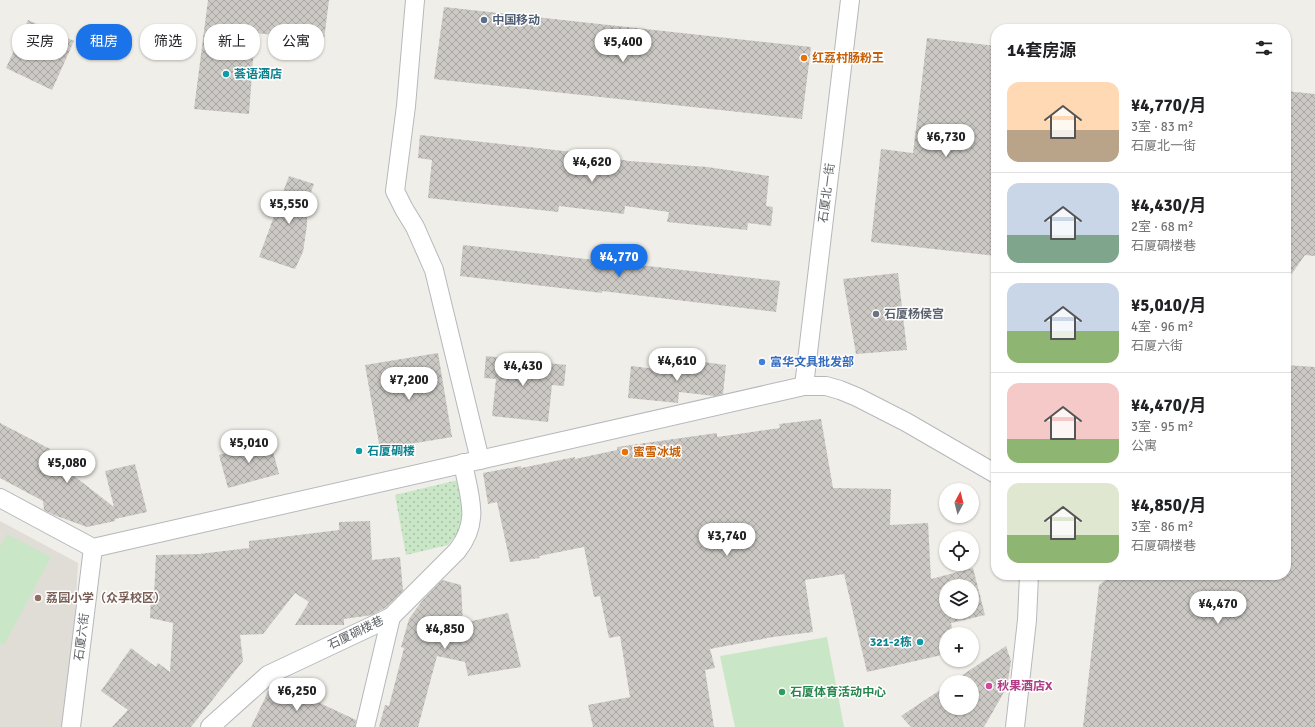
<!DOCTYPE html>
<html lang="zh">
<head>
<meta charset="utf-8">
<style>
  :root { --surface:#fff; --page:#f6f6f6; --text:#202124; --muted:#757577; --line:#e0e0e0; --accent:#1a73e8 }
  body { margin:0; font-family:Signika,"Noto Sans SC",sans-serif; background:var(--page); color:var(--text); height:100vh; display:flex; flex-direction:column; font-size:15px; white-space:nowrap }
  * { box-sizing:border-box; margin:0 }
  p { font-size:13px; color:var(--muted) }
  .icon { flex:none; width:22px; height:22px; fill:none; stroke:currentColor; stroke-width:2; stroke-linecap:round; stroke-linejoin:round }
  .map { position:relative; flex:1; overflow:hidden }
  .drawer { position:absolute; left:991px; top:24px; width:300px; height:556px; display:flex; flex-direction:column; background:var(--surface); border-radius:16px; box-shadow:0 1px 3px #0004 }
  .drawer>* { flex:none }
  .hud { position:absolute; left:12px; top:24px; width:380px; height:36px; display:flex; gap:8px }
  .needle { width:26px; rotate:7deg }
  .tools { position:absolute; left:939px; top:483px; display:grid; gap:8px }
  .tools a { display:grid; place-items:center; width:40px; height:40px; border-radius:50%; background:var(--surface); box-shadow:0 1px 3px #0004; font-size:20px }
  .price { position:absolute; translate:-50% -34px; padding:0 9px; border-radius:14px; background:#fff; color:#222; font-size:13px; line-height:26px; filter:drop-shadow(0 1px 2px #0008) }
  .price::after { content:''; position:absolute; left:50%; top:24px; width:12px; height:9px; margin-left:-6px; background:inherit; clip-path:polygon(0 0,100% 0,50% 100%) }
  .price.active { background:var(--accent); color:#fff }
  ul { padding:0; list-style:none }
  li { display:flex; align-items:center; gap:12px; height:100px; padding:0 16px }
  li+li { border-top:1px solid var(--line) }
  li span { display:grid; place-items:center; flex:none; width:112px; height:80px; border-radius:12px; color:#555 }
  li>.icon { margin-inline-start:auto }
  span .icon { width:48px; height:48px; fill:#fffc; stroke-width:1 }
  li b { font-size:17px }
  h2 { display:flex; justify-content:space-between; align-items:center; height:48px; padding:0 16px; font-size:17px }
  .tag { padding:0 14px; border-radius:16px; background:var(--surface); box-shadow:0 1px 3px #0004; font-size:14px; line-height:36px }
  .tag.active { background:var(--accent); color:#fff }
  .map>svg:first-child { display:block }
</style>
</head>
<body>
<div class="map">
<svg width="1315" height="727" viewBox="0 0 1315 727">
  <defs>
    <pattern id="park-dots" width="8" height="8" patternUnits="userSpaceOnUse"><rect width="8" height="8" fill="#c9e6c7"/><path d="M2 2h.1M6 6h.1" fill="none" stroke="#a6bea5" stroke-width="1.8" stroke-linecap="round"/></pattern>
    <pattern id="building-cross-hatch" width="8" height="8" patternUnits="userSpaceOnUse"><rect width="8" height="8" fill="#ccc9c5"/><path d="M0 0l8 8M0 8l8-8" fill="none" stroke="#a9a7a4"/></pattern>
  </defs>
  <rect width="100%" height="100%" fill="#f0eee8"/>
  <path fill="#e0ddd7" d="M 0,521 L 78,563 L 74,632 L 63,727 L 0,727 Z"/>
  <g fill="#c9e6c7">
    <path d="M 7,534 L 51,557 L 4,645 L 0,643 L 0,547 Z"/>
    <path d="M 827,637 L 844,727 L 735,727 L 720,656 Z"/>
  </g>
  <path fill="url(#park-dots)" d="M 458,480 L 464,508 L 461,526 L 456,535 L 448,545 L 406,555 L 395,495 Z"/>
  <g fill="url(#building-cross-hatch)" fill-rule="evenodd">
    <path d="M 208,0 L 329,0 L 324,40 L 255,33 L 249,114 L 194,109 Z"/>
    <path d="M 444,7 L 811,47 L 802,119 L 434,79 Z"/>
    <path d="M 28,20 L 74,41 L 52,90 L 6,68 Z"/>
    <path d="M 927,38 L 996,46 L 996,256 L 871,242 L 881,149 L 913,153 Z"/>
    <path d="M 1286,91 L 1315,94 L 1315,256 L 1305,255 L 1286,282 Z"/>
    <path d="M 420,135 L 573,152 L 629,161 L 707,167 L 769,176 L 766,206 L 773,207 L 771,226 L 748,223 L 747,230 L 667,222 L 669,212 L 625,206 L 624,214 L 559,206 L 558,212 L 428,198 L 432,160 L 418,158 Z"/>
    <path d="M 289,176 L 314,184 L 307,203 L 307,225 L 303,252 L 295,269 L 259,257 Z"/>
    <path d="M 463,245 L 780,281 L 776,312 L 602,291 L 602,293 L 460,276 Z"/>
    <path d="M 898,273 L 907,350 L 856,354 L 843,279 Z"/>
    <path d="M 438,353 L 452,437 L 380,449 L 365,365 Z"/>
    <path d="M 486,356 L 566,365 L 564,386 L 552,385 L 548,422 L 492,416 L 496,379 L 484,378 Z"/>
    <path d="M 681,359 L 726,365 L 723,394 L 715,396 L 679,392 L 678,403 L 628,398 L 631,366 L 680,372 Z"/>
    <path d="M 1286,365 L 1315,367 L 1315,727 L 1083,727 L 1099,585 L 1113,575 L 1286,575 Z"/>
    <path d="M 821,419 L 833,488 L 891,489 L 890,525 L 928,523 L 931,579 L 973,568 L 985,615 L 951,623 L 953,634 L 946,634 L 946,654 L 867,672 L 844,574 L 805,580 L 813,632 L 773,637 L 710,649 L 715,668 L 705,670 L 714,727 L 593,727 L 588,705 L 630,697 L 620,636 L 609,638 L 600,596 L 594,597 L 584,547 L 539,556 L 540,558 L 510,562 L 497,502 L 488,504 L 483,473 L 521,466 L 521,468 L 575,457 L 575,459 L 617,450 L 617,447 L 717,433 L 717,437 L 780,428 L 779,424 ZM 946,586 L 972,586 L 972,612 L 946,612 Z"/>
    <path d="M 0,423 L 50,449 L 42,463 L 65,469 L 114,507 L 105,471 L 135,464 L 147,512 L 115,519 L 115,521 L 87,527 L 54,515 L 44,510 L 43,501 L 0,478 Z"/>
    <path d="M 270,440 L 279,474 L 228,488 L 219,455 Z"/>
    <path d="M 370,521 L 372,560 L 400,557 L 403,591 L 385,608 L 372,615 L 344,619 L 344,625 L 295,625 L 309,602 L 295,593 L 263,634 L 240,635 L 243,661 L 191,727 L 112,727 L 128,710 L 101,691 L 131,648 L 156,667 L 158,663 L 170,672 L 173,623 L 150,618 L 151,596 L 154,596 L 156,555 L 199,554 L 249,548 L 249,541 L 339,530 L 339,522 Z"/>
    <path d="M 442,580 L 461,585 L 463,623 L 508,613 L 521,667 L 468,676 L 465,662 L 437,656 L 418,727 L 379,727 L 385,705 L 389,706 L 404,648 L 401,647 L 409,619 L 422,601 Z"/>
    <path d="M 1006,646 L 1011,661 L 1007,687 L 984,727 L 911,727 L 901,716 L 946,686 L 946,708 L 972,708 L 972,682 L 952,682 Z"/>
    <path d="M 277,683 L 356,720 L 355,727 L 251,727 L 271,686 Z"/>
  </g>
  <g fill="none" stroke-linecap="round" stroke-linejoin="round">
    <defs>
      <g id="street">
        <path d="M 415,0 L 406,106 L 395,191 L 404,209 L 415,227 L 434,270 L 480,460"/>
        <path d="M 804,386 L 850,0"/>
        <path d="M 0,498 L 93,548 L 804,386 L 826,386 L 840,390 L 857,397 L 906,422 L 996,474"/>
        <path d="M 71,727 L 93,548"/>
        <path d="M 210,727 L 268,675 L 391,617 L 457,551 C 481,521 469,497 463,463"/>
        <path d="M 365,727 L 391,617"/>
        <path d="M 1015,727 L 1027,620 L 1029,575"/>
      </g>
    </defs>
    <use href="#street" stroke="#b5b8bc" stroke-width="20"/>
    <use href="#street" stroke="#fff" stroke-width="18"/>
  </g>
  <circle fill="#5c6f8a" stroke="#fff" stroke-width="1.5" cx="484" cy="20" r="4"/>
  <g fill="#e8710a" stroke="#fff" stroke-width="1.5">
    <circle cx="804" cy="58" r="4"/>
    <circle cx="625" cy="452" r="4"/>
  </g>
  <g fill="#0f9aa8" stroke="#fff" stroke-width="1.5">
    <circle cx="226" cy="74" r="4"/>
    <circle cx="359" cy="451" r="4"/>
    <circle cx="920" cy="642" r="4"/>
  </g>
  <circle fill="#6b7280" stroke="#fff" stroke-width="1.5" cx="876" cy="314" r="4"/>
  <circle fill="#3f7fe0" stroke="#fff" stroke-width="1.5" cx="762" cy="362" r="4"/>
  <circle fill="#8d6e63" stroke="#fff" stroke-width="1.5" cx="38" cy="598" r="4"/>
  <circle fill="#d1479c" stroke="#fff" stroke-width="1.5" cx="989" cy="686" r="4"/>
  <circle fill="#2e9e5b" stroke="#fff" stroke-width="1.5" cx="782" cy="692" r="4"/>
  <g text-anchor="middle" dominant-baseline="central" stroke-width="3" stroke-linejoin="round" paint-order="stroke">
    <g font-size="12" font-weight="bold" fill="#4e5e75" stroke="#fff" text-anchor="start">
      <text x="492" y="20">中国移动</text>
    </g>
    <g font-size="12" font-weight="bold" fill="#c56008" stroke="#fff" text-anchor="start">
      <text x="812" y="58">红荔村肠粉王</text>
      <text x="633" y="452">蜜雪冰城</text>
    </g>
    <g font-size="12" font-weight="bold" fill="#0d838f" stroke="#fff" text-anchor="start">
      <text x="234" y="74">荟语酒店</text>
      <text x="367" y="451">石厦碉楼</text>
      <text x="912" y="642" text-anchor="end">321-2栋</text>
    </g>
    <g font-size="12" fill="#5f6367" stroke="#fff">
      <text transform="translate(827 193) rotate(-83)">石厦北一街</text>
      <text transform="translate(356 633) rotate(-26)">石厦碉楼巷</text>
      <text transform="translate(82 637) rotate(-83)">石厦六街</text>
    </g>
    <g font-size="12" font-weight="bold" fill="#5b616d" stroke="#fff" text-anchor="start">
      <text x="884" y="314">石厦杨侯宫</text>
    </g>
    <g font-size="12" font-weight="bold" fill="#366cbe" stroke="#fff" text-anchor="start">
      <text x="770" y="362">富华文具批发部</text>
    </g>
    <g font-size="12" font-weight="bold" fill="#785e54" stroke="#fff" text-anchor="start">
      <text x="46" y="598">荔园小学（众孚校区）</text>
    </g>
    <g font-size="12" font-weight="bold" fill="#b23c85" stroke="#fff" text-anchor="start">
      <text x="997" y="686">秋果酒店X</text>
    </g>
    <g font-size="12" font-weight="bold" fill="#27864d" stroke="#fff" text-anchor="start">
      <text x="790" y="692">石厦体育活动中心</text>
    </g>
  </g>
</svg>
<div class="tools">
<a><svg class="needle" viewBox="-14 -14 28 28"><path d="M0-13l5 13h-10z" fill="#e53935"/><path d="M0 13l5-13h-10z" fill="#757577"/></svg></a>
<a><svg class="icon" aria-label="locate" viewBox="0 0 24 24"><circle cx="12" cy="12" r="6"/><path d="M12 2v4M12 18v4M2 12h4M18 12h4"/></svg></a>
<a><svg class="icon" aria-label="layers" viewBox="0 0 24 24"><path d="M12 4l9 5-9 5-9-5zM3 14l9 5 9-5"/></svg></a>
<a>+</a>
<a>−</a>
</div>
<b class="price" style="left:623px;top:63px">¥5,400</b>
<b class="price" style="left:946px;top:158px">¥6,730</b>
<b class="price" style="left:592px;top:183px">¥4,620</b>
<b class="price" style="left:289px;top:225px">¥5,550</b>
<b class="price active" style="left:619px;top:278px">¥4,770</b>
<b class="price" style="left:677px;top:382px">¥4,610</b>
<b class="price" style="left:523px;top:387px">¥4,430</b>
<b class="price" style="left:409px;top:401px">¥7,200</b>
<b class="price" style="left:249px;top:464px">¥5,010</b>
<b class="price" style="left:67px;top:484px">¥5,080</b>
<b class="price" style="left:727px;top:557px">¥3,740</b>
<b class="price" style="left:1218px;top:625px">¥4,470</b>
<b class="price" style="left:445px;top:650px">¥4,850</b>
<b class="price" style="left:297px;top:712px">¥6,250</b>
<div class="hud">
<a class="tag">买房</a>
<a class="tag active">租房</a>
<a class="tag">筛选</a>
<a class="tag">新上</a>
<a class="tag">公寓</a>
</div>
<section class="drawer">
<h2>14套房源<svg class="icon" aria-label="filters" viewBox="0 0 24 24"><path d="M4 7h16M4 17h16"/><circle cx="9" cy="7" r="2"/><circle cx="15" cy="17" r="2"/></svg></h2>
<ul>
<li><span style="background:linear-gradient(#ffd9b3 60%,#b9a48a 0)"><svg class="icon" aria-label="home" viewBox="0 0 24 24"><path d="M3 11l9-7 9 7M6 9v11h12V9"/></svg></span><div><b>¥4,770/月</b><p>3室 · 83 m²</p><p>石厦北一街</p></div></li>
<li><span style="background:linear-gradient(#c9d6e8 65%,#7fa58c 0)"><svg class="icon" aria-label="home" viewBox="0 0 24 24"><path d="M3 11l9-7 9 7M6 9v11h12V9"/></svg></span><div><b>¥4,430/月</b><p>2室 · 68 m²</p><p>石厦碉楼巷</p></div></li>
<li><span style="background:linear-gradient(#c9d6e8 60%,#8fb573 0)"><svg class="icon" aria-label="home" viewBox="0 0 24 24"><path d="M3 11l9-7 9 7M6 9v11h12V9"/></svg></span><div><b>¥5,010/月</b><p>4室 · 96 m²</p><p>石厦六街</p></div></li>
<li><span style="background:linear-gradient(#f6c9c9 70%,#8fb573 0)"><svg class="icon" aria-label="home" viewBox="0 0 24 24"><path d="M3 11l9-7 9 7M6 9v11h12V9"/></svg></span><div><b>¥4,470/月</b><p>3室 · 95 m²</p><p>公寓</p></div></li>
<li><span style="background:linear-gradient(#dfe7d0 65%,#8fb573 0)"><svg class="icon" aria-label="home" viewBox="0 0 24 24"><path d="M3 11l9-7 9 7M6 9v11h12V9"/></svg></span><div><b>¥4,850/月</b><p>3室 · 86 m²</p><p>石厦碉楼巷</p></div></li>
</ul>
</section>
</div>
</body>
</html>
